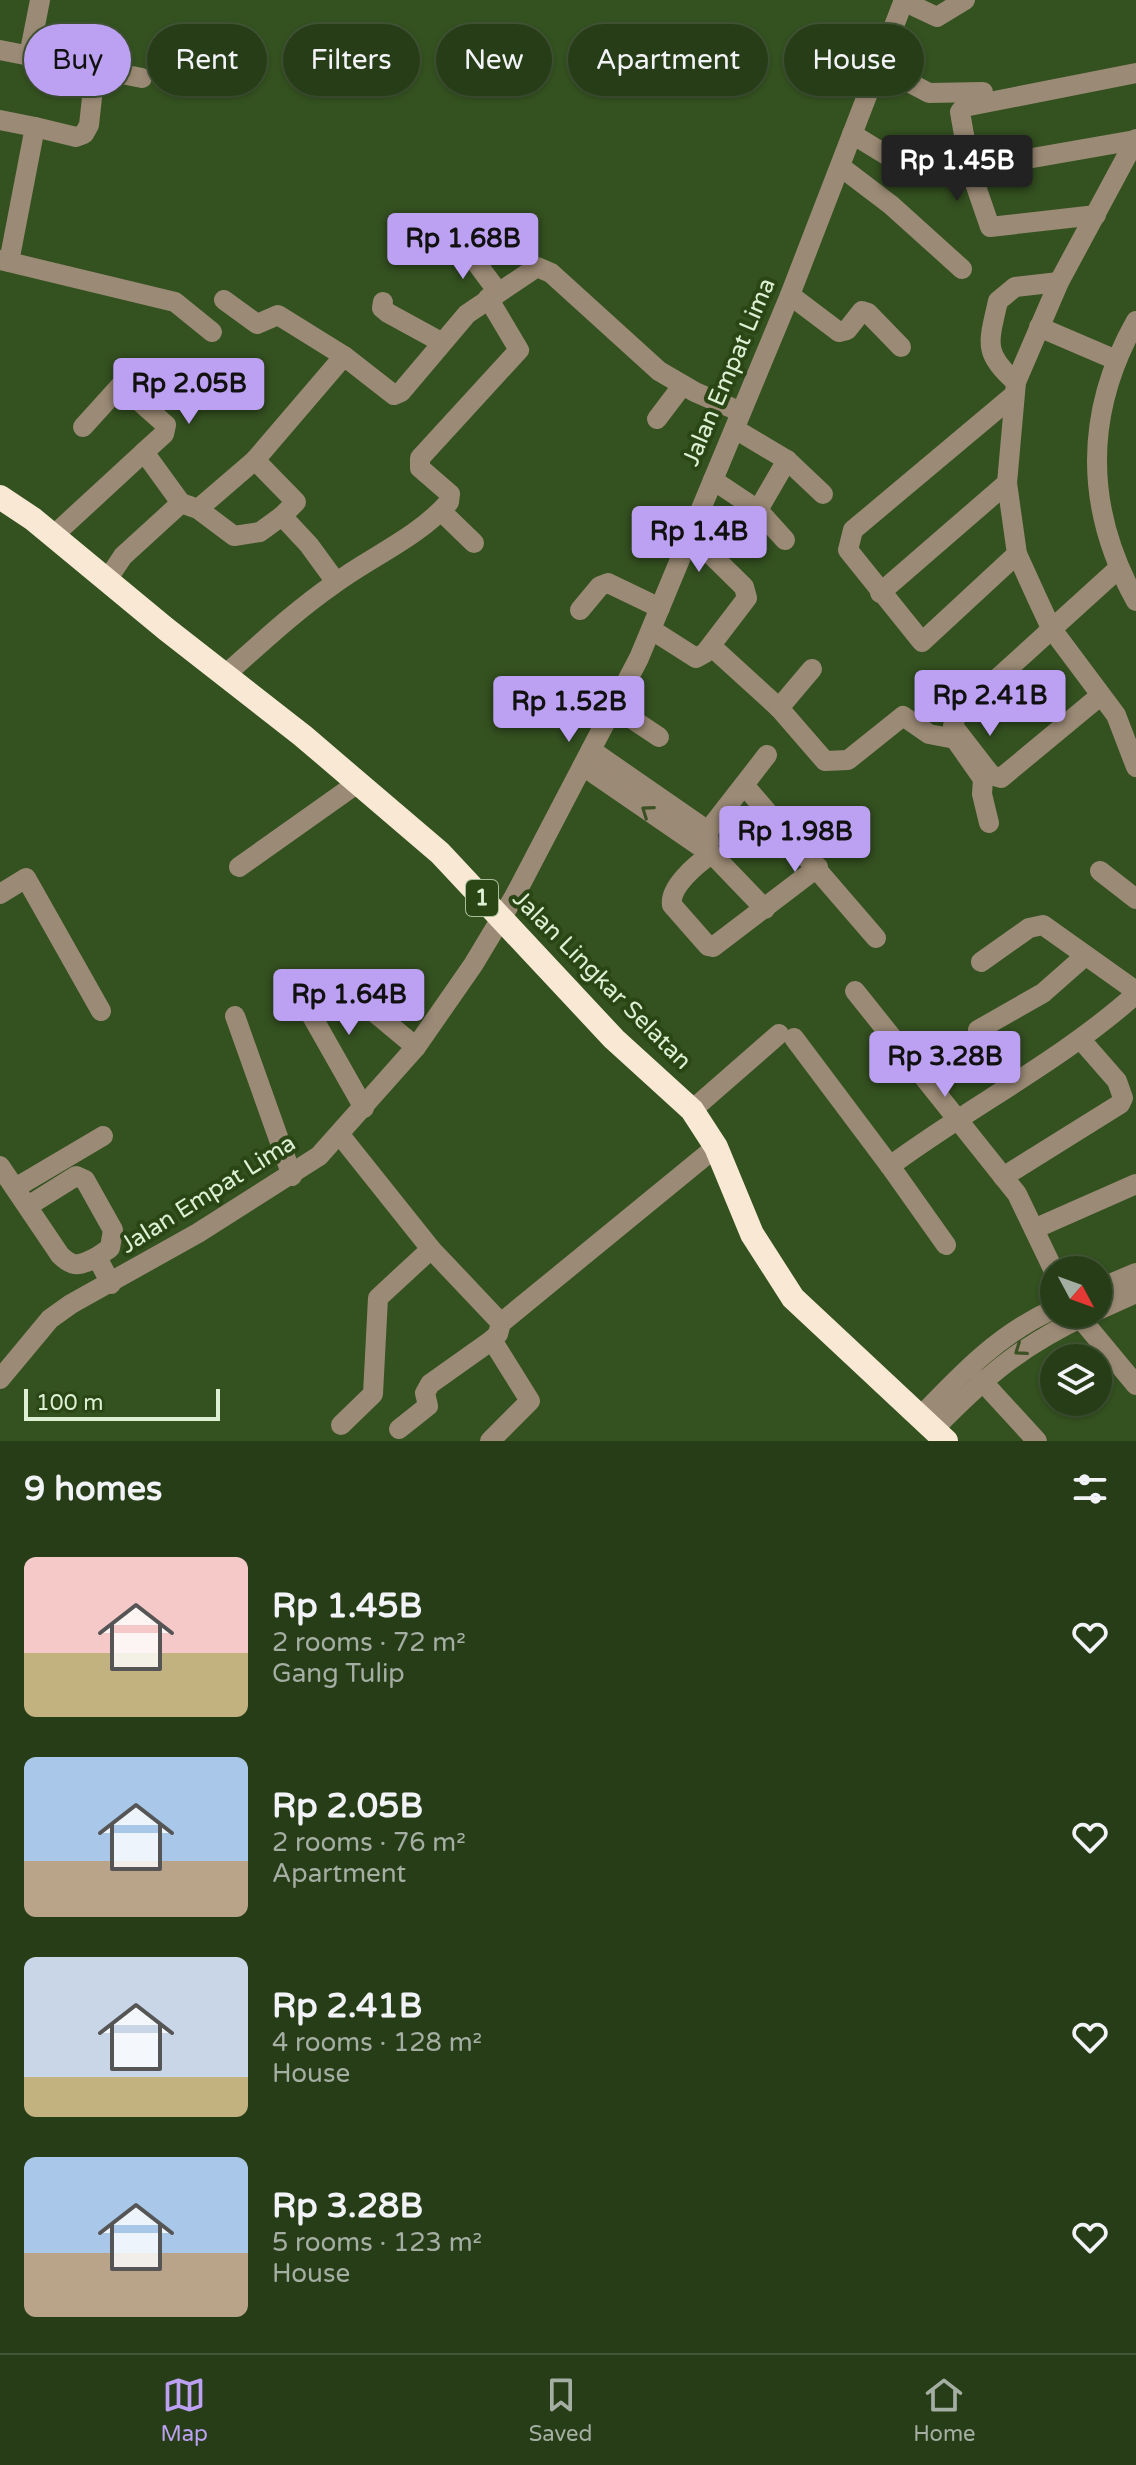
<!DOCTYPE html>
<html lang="en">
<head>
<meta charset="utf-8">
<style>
  :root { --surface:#273d18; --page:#2f4421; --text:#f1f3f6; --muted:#a4aea2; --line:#435637; --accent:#bca0f2 }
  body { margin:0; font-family:"Varela Round",sans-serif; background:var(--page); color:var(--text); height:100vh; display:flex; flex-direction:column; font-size:30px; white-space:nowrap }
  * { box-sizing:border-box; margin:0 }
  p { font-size:26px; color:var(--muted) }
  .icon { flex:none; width:44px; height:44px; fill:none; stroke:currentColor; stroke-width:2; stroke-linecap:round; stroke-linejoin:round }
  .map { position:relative; height:1441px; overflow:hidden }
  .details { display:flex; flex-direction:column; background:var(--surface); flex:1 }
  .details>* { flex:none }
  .hud { position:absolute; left:24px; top:24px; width:1088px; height:72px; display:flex; gap:16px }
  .needle { width:52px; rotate:131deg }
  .controls { position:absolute; left:1040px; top:1256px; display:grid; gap:16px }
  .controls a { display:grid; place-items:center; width:72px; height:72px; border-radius:50%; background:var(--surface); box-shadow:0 2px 6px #0004,0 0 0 2px var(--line); font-size:40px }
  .scale { position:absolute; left:24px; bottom:20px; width:196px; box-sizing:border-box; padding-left:8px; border:4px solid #def0d4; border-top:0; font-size:22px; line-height:28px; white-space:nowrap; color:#def0d4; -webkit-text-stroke:6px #2a4615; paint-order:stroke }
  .price { position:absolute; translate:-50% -68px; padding:0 18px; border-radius:8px; background:var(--accent); color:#111; font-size:26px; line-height:52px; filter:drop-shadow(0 2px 4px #0008) }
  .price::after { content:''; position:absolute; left:50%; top:48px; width:24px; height:18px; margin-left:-12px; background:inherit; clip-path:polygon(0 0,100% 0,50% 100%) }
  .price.selected { background:#222; color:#fff }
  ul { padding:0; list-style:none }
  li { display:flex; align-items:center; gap:24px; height:200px; padding:0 24px }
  li span { display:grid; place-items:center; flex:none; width:224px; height:160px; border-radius:12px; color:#555 }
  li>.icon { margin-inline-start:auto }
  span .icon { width:96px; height:96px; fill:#fffc; stroke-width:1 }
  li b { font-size:34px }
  h2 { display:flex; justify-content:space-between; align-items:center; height:96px; padding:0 24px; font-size:34px }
  .tag { padding:0 28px; border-radius:36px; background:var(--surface); box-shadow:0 2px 6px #0004,0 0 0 2px var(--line); font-size:28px; line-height:72px }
  .tag.selected { background:var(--accent); color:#111 }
  .tabs { display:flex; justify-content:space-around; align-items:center; height:112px; border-top:2px solid var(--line); background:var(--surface); font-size:22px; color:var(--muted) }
  .tabs a { display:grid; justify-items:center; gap:4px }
  .tabs .selected { color:var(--accent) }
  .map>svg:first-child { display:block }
</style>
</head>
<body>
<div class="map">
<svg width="1136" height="1441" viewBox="0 0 1136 1441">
  <rect width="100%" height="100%" fill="#345120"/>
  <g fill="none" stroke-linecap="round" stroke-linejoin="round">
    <g stroke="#9b8a75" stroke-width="20">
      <path d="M 903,1 L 937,17 L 965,0"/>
      <path d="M 0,50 L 142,78"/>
      <path d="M 29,56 L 40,0"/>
      <path d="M 878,66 L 929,93 L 983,92"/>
      <path d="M 0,120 L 35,127 L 9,262 L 0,260"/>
      <path d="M 35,127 L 76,137 L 84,134 L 89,125 L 95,70"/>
      <path d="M 852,134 L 921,176"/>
      <path d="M 1136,139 L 1059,282 L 1016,382 L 1007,483 L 1017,554 L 1037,598 L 1051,628 L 1116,715 L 1136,767"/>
      <path d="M 1135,140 L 970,169 L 960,112 L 964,107 L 1136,73"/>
      <path d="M 841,167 L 891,205 L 962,269"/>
      <path d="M 970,169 L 990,227 L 1096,215"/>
      <path d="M 448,236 L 461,242 L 498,292"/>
      <path d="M 9,262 L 175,302 L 212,332"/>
      <path d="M 790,295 L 839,332 L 847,330 L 862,311 L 868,313 L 901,347"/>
      <path d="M 224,300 L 257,324 L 278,315 L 344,356"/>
      <path d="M 383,302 L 382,308 L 388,313 L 441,342"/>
      <path d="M 1136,321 C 1084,413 1084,508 1136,601"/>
      <path d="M 1039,327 L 1116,360"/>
      <path d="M 1016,382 C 982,353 989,342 998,301 L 1015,287 L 1059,282"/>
      <path d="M 1014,395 L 853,530 L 848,550 L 922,642 L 1017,554"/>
      <path d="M 657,419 L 682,386"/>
      <path d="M 83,427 L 121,385 L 166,425 L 164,434 L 144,452 L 181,503 L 198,509 L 234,536 L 260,532 L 282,516 L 309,545 L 336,582"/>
      <path d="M 735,429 L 787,460 L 823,494"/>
      <path d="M 255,460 L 296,502 L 282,516"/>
      <path d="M 713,480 L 758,510 L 785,540"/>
      <path d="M 198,509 L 255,460 L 344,356 L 394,395 L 401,392 L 467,314 L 537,267 L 551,273 L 659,371 L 695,392 L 741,412"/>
      <path d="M 758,510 L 787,460"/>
      <path d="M 441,511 L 474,543"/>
      <path d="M 54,535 L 144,452"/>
      <path d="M 107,580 L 123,556 L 181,503"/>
      <path d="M 880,593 L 1007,483"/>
      <path d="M 580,610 L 600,586 L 608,583 L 660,608"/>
      <path d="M 652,630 L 696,658 L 705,653 L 747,598 L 744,587 L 689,533"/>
      <path d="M 711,646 L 779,708 L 825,761 L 848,760 L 903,716 L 929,734 L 955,739 L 983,779 L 982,794 L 989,823"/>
      <path d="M 225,675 C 260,644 295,611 334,584 C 372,556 417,538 449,502 L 450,494 L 420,468 L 420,458 L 519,350 L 488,298"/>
      <path d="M 1100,696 L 1001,778 L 991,775 L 953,726 L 956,716 L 1119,568"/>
      <path d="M 614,707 L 659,737"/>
      <path d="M 779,708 L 812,669"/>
      <path d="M 591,750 L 708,831"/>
      <path d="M 583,766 L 714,856 L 765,909"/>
      <path d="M 744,785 L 876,938"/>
      <path d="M 709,844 L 708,831 L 767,755"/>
      <path d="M 710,855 C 697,864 669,887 672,905 L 708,946 L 713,947 L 818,867"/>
      <path d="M 239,867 L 359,782"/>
      <path d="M 1100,871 L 1136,899"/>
      <path d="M 0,894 L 26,878 L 101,1011"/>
      <path d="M 981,962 L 1029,928 L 1043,925 L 1136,991"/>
      <path d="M 296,988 L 364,1108"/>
      <path d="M 855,991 L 1017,1194 L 1054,1271"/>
      <path d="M 362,1002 L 416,1047"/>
      <path d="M 235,1016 L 292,1176"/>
      <path d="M 978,1030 L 1043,993 L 1085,956"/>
      <path d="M 794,1038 L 890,1166"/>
      <path d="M 692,1110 L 779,1034"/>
      <path d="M 340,1135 L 431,1249 L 501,1323"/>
      <path d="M 0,1166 L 60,1255 C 74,1269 81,1265 97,1257 L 111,1284"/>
      <path d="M 1003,1177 L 1120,1104 L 1123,1098 L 1117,1081 L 1082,1041"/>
      <path d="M 15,1188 L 103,1136"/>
      <path d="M 28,1206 L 76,1176 L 85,1180 L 113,1230 L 110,1248 L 97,1257"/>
      <path d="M 1034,1229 L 1136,1184"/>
      <path d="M 946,1245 L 890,1166 C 971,1106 1061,1061 1136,994"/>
      <path d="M 1098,1289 L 1136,1273"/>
      <path d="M 1098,1310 L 1136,1293"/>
      <path d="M 1077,1314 L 1136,1385"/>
      <path d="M 0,1379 L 50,1319 L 71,1304 L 198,1233 L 319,1156 L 416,1047 L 473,965 L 514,897 L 639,658 L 790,295 L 904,0"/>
      <path d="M 981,1380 L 1037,1441"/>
      <path d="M 920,1417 C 962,1373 999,1334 1054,1309"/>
      <path d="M 341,1425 L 373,1394 L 378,1298 L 431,1249"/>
      <path d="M 399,1429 L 428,1406 L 425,1393 L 430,1384 L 492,1340"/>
      <path d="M 934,1429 C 986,1376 1020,1346 1089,1314"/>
      <path d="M 490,1441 L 530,1401 L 492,1340 L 498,1334 L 501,1323 L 716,1147"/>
    </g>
    <path stroke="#f9e9d4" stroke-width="24" d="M 0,497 L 33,519 L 166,629 L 303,736 L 440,853 L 614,1039 L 692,1110 L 716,1147 L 752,1234 L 793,1298 L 946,1441"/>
  </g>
  <defs><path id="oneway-chevron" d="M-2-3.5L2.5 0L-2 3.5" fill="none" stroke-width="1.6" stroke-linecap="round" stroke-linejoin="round" transform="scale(2)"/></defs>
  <g stroke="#3b5023">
    <use href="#oneway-chevron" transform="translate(647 811) rotate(-145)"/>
    <use href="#oneway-chevron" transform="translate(1020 1350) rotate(145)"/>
  </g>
  <g text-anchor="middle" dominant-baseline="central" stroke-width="8" stroke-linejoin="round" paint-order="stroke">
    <rect fill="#2a4615" stroke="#a8bd9b" stroke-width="2" x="466" y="880" width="32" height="36" rx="6"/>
    <g font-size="22" font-weight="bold" fill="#def0d4">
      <text x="482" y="898">1</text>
    </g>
    <g font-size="24" fill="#def0d4" stroke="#2a4615">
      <text transform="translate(729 372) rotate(-67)">Jalan Empat Lima</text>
      <text transform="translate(602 980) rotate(45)">Jalan Lingkar Selatan</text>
      <text transform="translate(208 1194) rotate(-32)">Jalan Empat Lima</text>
    </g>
  </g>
</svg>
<div class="controls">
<a><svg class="needle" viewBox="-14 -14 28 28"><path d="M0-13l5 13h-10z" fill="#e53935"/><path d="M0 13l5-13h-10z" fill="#a4aea2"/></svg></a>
<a><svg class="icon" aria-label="layers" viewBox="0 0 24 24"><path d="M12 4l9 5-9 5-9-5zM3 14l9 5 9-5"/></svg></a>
</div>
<div class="scale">100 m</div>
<b class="price selected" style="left:957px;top:203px">Rp 1.45B</b>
<b class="price" style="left:463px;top:281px">Rp 1.68B</b>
<b class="price" style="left:189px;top:426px">Rp 2.05B</b>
<b class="price" style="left:699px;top:574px">Rp 1.4B</b>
<b class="price" style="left:990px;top:738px">Rp 2.41B</b>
<b class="price" style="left:569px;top:744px">Rp 1.52B</b>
<b class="price" style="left:795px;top:874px">Rp 1.98B</b>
<b class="price" style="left:349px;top:1037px">Rp 1.64B</b>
<b class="price" style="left:945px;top:1099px">Rp 3.28B</b>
<div class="hud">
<a class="tag selected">Buy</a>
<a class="tag">Rent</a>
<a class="tag">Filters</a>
<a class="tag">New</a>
<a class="tag">Apartment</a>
<a class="tag">House</a>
</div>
</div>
<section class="details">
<h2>9 homes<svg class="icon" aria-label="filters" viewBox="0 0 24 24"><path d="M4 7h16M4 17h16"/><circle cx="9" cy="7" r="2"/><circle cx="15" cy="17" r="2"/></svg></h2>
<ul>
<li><span style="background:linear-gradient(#f6c9c9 60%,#c2b280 0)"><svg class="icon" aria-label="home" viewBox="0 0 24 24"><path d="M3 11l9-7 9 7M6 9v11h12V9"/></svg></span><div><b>Rp 1.45B</b><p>2 rooms · 72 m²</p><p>Gang Tulip</p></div><svg class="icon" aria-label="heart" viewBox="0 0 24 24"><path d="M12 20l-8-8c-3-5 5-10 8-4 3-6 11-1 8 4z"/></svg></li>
<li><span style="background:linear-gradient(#a9c7e8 65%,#b9a48a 0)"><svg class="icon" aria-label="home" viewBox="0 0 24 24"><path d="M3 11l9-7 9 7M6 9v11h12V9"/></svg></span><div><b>Rp 2.05B</b><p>2 rooms · 76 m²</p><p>Apartment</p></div><svg class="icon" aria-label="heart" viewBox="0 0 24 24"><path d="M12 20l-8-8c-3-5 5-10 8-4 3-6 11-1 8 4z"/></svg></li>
<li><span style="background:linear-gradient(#c9d6e8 75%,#c2b280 0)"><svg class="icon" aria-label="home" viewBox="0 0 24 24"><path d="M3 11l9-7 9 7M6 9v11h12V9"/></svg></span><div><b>Rp 2.41B</b><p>4 rooms · 128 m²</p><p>House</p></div><svg class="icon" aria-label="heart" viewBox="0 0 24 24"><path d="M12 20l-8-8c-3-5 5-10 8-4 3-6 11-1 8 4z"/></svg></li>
<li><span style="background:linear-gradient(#a9c7e8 60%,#b9a48a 0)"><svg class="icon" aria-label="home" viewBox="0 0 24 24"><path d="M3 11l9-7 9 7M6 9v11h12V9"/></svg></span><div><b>Rp 3.28B</b><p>5 rooms · 123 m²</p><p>House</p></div><svg class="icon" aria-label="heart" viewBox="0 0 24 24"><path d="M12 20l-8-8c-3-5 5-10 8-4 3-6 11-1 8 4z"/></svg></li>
</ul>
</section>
<nav class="tabs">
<a class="selected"><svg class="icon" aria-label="map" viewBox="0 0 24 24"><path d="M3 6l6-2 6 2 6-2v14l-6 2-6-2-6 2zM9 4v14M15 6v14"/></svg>Map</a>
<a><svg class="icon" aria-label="saved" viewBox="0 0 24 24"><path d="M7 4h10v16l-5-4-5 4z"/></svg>Saved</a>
<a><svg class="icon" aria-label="home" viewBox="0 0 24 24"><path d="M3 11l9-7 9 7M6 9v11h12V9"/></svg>Home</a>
</nav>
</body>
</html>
